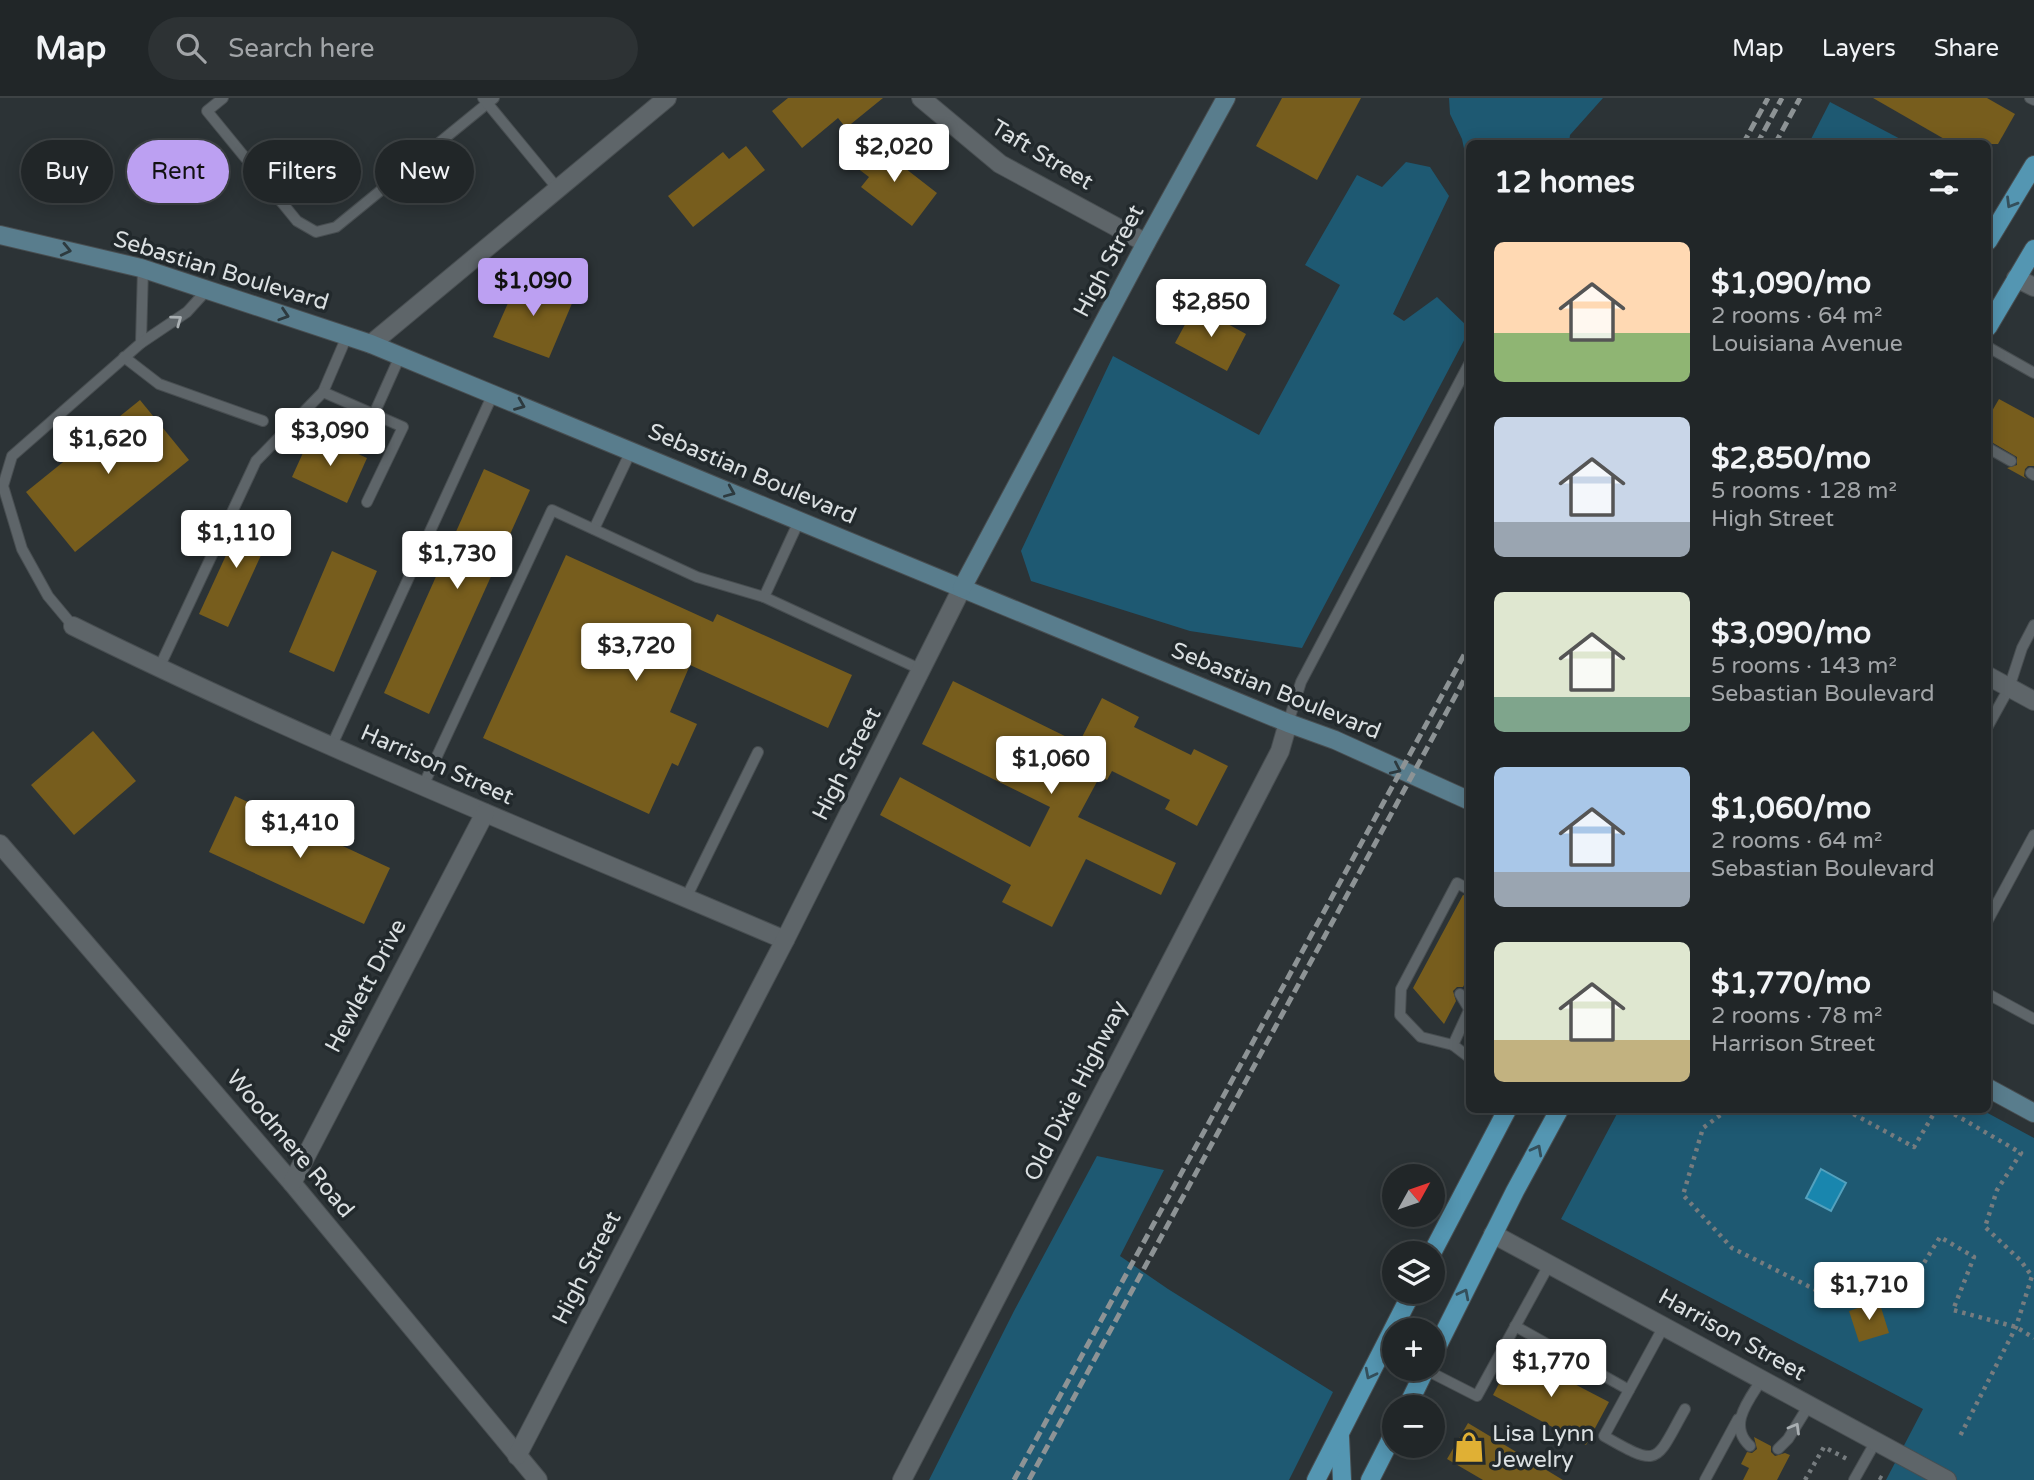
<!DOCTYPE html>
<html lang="en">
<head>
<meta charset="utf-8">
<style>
  :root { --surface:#212628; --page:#2d3234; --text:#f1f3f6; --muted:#a2a5a8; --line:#3e4345; --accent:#bca0f2 }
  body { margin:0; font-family:"Varela Round",sans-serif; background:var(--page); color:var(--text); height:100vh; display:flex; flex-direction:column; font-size:26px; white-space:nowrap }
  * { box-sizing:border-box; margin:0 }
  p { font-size:23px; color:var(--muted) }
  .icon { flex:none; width:38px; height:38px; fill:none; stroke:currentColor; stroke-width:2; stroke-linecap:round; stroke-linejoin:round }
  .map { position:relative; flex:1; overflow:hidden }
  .panel { position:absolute; left:1466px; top:42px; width:525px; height:973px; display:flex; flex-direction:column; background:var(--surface); border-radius:10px; box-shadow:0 4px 18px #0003,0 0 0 2px var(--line) }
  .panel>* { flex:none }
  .guide { position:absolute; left:21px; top:42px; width:665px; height:63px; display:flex; gap:14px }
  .needle { width:46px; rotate:50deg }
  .tools { position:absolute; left:1382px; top:1066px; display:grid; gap:14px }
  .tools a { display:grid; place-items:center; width:63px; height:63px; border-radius:50%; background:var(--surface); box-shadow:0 4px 18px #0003,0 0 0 2px var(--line); font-size:35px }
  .price { position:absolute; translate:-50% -60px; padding:0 16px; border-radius:7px; background:#fff; color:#222; font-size:23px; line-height:46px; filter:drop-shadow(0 2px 4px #0008) }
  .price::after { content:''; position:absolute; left:50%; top:42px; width:21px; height:16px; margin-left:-10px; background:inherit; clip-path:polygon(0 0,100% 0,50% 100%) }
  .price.current { background:var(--accent); color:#111 }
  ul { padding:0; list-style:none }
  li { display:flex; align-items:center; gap:21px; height:175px; padding:0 28px }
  li span { display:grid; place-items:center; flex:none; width:196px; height:140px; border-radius:10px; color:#555 }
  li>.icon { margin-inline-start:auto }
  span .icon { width:84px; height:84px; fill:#fffc; stroke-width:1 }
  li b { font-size:30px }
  h2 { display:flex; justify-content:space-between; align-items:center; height:84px; padding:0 28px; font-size:30px }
  .tag { padding:0 24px; border-radius:32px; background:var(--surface); box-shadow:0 4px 18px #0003,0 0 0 2px var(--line); font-size:24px; line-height:63px }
  .tag.current { background:var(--accent); color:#111 }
  header { display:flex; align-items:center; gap:42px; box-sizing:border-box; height:98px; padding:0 35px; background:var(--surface); border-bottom:2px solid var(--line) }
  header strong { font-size:33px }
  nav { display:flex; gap:38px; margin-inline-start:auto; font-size:24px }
  .search { width:490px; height:63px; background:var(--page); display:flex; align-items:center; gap:18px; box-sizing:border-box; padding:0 24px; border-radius:38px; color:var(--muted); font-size:26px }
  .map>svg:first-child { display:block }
</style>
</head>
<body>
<header>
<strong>Map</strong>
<div class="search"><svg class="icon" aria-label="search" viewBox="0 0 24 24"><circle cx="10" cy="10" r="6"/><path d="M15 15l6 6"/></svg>Search here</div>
<nav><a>Map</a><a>Layers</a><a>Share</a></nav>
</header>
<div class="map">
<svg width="2034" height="1382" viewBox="0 0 2034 1382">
  <rect width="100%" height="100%" fill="#2c3336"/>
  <g fill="#1e5972">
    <path d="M 1449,0 L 1603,0 L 1570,37 L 1569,45 L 1470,46 L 1470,64 L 1466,60 L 1462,41 L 1450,16 Z"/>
    <path d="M 1830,4 L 1908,45 L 1809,45 Z"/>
    <path d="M 1406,64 L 1430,69 L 1449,98 L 1393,216 L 1404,223 L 1437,199 L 1470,231 L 1302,550 L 1190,533 L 1031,483 L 1021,453 L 1113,258 L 1259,337 L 1340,187 L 1305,167 L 1357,77 L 1382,89 Z"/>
    <path d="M 1619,1012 L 1982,1012 L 2034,1040 L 2034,1382 L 1886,1382 L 1923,1311 L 1561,1121 Z"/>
    <path d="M 1097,1058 L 1164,1072 L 1120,1158 L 1168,1191 L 1333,1294 L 1289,1382 L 929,1382 L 1014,1213 Z"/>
  </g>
  <path fill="#1986ae" stroke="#53a1be" stroke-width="2" d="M 1821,1071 L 1846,1085 L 1831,1113 L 1806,1100 Z"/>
  <g fill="#775d1d">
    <path d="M 788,0 L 883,0 L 846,30 L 838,20 L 802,50 L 772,13 Z"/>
    <path d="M 1282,0 L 1361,0 L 1317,82 L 1256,48 Z"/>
    <path d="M 1873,0 L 1987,0 L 2015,16 L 1998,46 L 1953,46 Z"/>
    <path d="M 870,43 L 937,95 L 912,128 L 861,89 L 869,79 L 852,66 Z"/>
    <path d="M 746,48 L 765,72 L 693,129 L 668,98 L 723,54 L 729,61 Z"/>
    <path d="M 520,178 L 573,203 L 549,260 L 493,239 Z"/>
    <path d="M 1195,208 L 1246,236 L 1227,273 L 1175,245 Z"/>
    <path d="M 1999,301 L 2034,320 L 2034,368 L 2028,368 L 2025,371 L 2024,378 L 2027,381 L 2007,370 L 2017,367 L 2017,359 L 1988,342 L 1988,320 Z"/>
    <path d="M 140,302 L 189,362 L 75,454 L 26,394 Z"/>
    <path d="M 312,335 L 367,360 L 347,405 L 292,379 Z"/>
    <path d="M 484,371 L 530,392 L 429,616 L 384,595 Z"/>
    <path d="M 245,416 L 274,429 L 228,529 L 199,516 Z"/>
    <path d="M 332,453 L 377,473 L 334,574 L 289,554 Z"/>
    <path d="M 566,457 L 713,524 L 717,516 L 852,577 L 828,630 L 690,567 L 670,614 L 697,626 L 678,668 L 672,665 L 649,716 L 483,640 Z"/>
    <path d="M 953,583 L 1079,645 L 1102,600 L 1139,619 L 1134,629 L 1191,657 L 1194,651 L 1228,668 L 1197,728 L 1165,711 L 1170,702 L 1112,673 L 1107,682 L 1100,678 L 1078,719 L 1176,765 L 1161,797 L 1086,761 L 1052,829 L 1002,804 L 1011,787 L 880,717 L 900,679 L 1030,749 L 1050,709 L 922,646 Z"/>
    <path d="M 93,633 L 136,683 L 74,737 L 31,687 Z"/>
    <path d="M 235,698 L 390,770 L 364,826 L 209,754 Z"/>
    <path d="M 1463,797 L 1470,799 L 1470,876 L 1463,889 L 1457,889 L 1453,893 L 1456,903 L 1444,926 L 1413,890 Z"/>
    <path d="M 1879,1203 L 1889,1235 L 1859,1244 L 1849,1213 Z"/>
    <path d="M 1515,1255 L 1609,1304 L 1586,1347 L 1493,1297 Z"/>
    <path d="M 1468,1325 L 1563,1382 L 1483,1382 L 1447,1361 Z"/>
    <path d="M 1754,1339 L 1771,1348 L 1771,1354 L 1775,1358 L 1785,1355 L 1790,1357 L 1777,1382 L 1743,1382 L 1749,1370 L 1741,1366 L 1747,1354 L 1752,1355 L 1757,1351 Z"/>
  </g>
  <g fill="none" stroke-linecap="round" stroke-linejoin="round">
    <defs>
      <g id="lane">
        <path d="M 223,0 L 207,13 L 297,123 L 316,134 L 336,129 L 494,0"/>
        <path d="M 483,0 L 558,91"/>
        <path d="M 2030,0 L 2034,2"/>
        <path d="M 141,245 L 143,170"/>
        <path d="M 1988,249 L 2034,275"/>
        <path d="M 124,259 L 159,286 L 263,323"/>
        <path d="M 323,294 L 347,238"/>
        <path d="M 374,316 L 400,258"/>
        <path d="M 1988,350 L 2011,363"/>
        <path d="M 2031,375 L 2034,377"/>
        <path d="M 594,431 L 631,353"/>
        <path d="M 764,499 L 799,423"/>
        <path d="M 73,528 L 48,498 L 22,451 L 3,388 L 12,358 L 141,245 L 187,214 L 207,192"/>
        <path d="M 159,570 L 256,363 L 323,294 L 403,329 L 367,404"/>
        <path d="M 1288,625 L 1301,584 L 1470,264"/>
        <path d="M 1988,628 L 2009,590 L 2022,550 L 2034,527"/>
        <path d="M 332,647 L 493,296"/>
        <path d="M 423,688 L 552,412 L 697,479 L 764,499 L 922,572"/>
        <path d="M 1470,792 L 1457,785 L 1401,891 L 1400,917 L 1421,939 L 1453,947 L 1470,910"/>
        <path d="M 686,800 L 758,654"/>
        <path d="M 1988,822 L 2034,737"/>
        <path d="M 1460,896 L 1469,911"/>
        <path d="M 1988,896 L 2034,921"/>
        <path d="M 1453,947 L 1470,960"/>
        <path d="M 1515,1228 L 1629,1292"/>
        <path d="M 1664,1228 L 1604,1338 C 1661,1371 1655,1364 1685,1311"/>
        <path d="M 1426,1272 L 1477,1298 L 1550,1165"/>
        <path d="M 1750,1348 C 1727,1327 1749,1302 1762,1281"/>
        <path d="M 1778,1351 L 1788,1341 L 1809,1307"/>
        <path d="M 1705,1382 L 1738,1321"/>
        <path d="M 1854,1382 L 1876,1343"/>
      </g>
      <g id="street">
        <path d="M 921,0 L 1000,66 L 1146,145"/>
        <path d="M 2016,180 L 2034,189"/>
        <path d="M 371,246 L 667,0"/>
        <path d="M 73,528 C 306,643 546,740 785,842"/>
        <path d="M 1988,578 L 2034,603"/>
        <path d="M 0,746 L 292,1085 L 538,1382"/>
        <path d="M 292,1085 L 485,715"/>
        <path d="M 1493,1136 L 1947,1382"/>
        <path d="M 517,1358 L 785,842 L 962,490"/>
        <path d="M 902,1382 L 1280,653 L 1288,625"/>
      </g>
      <g id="secondary">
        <path d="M 0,137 L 141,170 L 371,246 L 1288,625 L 1335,642 L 1470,703"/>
        <path d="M 962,490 L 1146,145 L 1226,0"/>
        <path d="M 1988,990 L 2034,1015"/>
      </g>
      <g id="primary">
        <path d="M 1988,143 L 2034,67"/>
        <path d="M 1988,229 L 2034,151"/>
        <path d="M 1432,1155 L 1507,1012"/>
        <path d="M 1433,1257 L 1515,1093 L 1559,1012"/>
        <path d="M 1407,1309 L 1426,1270"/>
        <path d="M 1340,1339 L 1342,1382"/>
        <path d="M 1316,1382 L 1412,1194"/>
        <path d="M 1370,1382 L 1395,1333"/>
      </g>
    </defs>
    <use href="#lane" stroke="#484e51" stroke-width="12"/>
    <use href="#street" stroke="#484e51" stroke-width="20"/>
    <use href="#secondary" stroke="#484e51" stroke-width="20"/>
    <use href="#primary" stroke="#484e51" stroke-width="20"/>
    <g stroke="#767c7f" stroke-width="4.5" stroke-dasharray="3.5 5" stroke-linecap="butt">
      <path d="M 1727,1012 L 1703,1030 L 1683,1097 L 1732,1150 L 1844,1206 L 1914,1181 L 1940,1139 L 1974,1159 L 1953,1212 L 2016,1229 L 2034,1240"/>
      <path d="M 1846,1012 L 1914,1049 L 1936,1012"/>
      <path d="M 1947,1012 L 2021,1055 L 1997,1092 L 1985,1129 L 2020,1162 L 2032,1178 L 2016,1229 L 1960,1338"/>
      <path d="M 1879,1379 L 1884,1382"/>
      <path d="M 1805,1382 L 1824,1349 L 1849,1362"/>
    </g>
    <use href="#lane" stroke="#5e6569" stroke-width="10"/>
    <use href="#street" stroke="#5e6569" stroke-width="18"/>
    <use href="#secondary" stroke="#597d8d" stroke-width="18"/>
    <use href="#primary" stroke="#5496b2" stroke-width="18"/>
    <g stroke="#8d9395" stroke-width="5" stroke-dasharray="10 5" stroke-linecap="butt">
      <path d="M 1743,46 L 1768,0"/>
      <path d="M 1757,46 L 1782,0"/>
      <path d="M 1775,46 L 1800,0"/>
      <path d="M 1014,1382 L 1470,546"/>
      <path d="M 1029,1382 L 1470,571"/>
    </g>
  </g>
  <defs><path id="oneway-chevron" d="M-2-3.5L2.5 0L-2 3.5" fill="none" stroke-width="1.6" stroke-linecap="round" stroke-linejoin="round" transform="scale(1.75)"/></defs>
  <g stroke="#344f5b">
    <use href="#oneway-chevron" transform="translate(2011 105) rotate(121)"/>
    <use href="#oneway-chevron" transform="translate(1537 1052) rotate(-62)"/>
    <use href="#oneway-chevron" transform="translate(1464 1196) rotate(-63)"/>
    <use href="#oneway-chevron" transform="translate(1370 1276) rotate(117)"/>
  </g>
  <g stroke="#2d3a3f">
    <use href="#oneway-chevron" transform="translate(66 152) rotate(13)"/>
    <use href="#oneway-chevron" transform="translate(284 217) rotate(18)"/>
    <use href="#oneway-chevron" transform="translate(520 307) rotate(22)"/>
    <use href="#oneway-chevron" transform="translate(730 394) rotate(23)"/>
    <use href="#oneway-chevron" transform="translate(1396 671) rotate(25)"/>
  </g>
  <g stroke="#a9afb2">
    <use href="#oneway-chevron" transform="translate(177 222) rotate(-36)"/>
    <use href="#oneway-chevron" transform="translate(1795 1330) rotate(-60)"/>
  </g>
  <defs>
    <symbol id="shop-bare" viewBox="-9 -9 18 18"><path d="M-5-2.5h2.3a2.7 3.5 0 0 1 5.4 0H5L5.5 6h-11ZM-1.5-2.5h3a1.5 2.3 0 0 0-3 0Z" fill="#e0b034" stroke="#22292c" stroke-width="2.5" paint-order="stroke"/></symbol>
  </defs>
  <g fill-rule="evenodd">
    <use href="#shop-bare" x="1447" y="1327" width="44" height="44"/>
  </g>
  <g text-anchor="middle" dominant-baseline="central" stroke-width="7" stroke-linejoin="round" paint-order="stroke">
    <g font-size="23" fill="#dbe0e2" stroke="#22292c">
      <text transform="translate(1042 57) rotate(31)">Taft Street</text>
      <text transform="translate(1109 163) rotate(-62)">High Street</text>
      <text transform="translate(221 173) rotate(17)">Sebastian Boulevard</text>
      <text transform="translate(752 376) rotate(23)">Sebastian Boulevard</text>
      <text transform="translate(1276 593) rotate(22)">Sebastian Boulevard</text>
      <text transform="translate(847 666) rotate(-63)">High Street</text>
      <text transform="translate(437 667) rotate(24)">Harrison Street</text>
      <text transform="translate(366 888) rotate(-62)">Hewlett Drive</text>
      <text transform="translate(1076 993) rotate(-63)">Old Dixie Highway</text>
      <text transform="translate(290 1046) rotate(50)">Woodmere Road</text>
      <text transform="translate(587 1170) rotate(-63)">High Street</text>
      <text transform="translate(1732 1237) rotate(29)">Harrison Street</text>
    </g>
    <g font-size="23" fill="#dbe0e2" stroke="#22292c" text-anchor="start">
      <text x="1492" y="1336">Lisa Lynn<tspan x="1492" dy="26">Jewelry</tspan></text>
    </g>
  </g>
</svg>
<div class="tools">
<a><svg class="needle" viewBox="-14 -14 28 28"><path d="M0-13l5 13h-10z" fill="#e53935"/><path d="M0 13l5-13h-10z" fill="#a2a5a8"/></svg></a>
<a><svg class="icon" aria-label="layers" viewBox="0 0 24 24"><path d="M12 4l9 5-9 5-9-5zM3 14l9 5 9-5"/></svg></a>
<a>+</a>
<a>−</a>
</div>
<b class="price" style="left:894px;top:86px">$2,020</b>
<b class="price current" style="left:533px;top:220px">$1,090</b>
<b class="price" style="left:1211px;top:241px">$2,850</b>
<b class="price" style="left:330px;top:370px">$3,090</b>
<b class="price" style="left:108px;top:378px">$1,620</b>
<b class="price" style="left:236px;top:472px">$1,110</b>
<b class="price" style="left:457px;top:493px">$1,730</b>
<b class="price" style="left:636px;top:585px">$3,720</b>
<b class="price" style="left:1051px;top:698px">$1,060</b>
<b class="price" style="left:300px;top:762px">$1,410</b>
<b class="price" style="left:1869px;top:1224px">$1,710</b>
<b class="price" style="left:1551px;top:1301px">$1,770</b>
<div class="guide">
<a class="tag">Buy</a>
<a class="tag current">Rent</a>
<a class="tag">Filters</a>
<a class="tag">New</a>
</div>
<section class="panel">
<h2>12 homes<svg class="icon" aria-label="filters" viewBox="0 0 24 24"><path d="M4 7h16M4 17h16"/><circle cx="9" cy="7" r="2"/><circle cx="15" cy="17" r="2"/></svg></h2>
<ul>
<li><span style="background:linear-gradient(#ffd9b3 65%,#8fb573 0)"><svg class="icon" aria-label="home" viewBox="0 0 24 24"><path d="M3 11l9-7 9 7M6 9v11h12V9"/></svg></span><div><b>$1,090/mo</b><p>2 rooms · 64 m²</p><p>Louisiana Avenue</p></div></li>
<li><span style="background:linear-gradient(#c9d6e8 75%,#9aa5b1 0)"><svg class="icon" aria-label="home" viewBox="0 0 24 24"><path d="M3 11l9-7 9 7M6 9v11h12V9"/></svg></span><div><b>$2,850/mo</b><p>5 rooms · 128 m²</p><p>High Street</p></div></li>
<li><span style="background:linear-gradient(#dfe7d0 75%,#7fa58c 0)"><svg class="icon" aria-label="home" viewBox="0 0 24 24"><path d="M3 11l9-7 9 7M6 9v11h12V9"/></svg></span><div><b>$3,090/mo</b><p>5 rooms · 143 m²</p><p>Sebastian Boulevard</p></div></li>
<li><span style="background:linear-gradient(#a9c7e8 75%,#9aa5b1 0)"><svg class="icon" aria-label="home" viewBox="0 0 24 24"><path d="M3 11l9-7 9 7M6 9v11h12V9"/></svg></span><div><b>$1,060/mo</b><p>2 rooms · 64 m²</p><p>Sebastian Boulevard</p></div></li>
<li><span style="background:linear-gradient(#dfe7d0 70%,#c2b280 0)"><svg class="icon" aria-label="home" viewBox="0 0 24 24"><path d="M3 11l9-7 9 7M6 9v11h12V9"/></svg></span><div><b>$1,770/mo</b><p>2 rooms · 78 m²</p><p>Harrison Street</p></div></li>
</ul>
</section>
</div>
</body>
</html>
